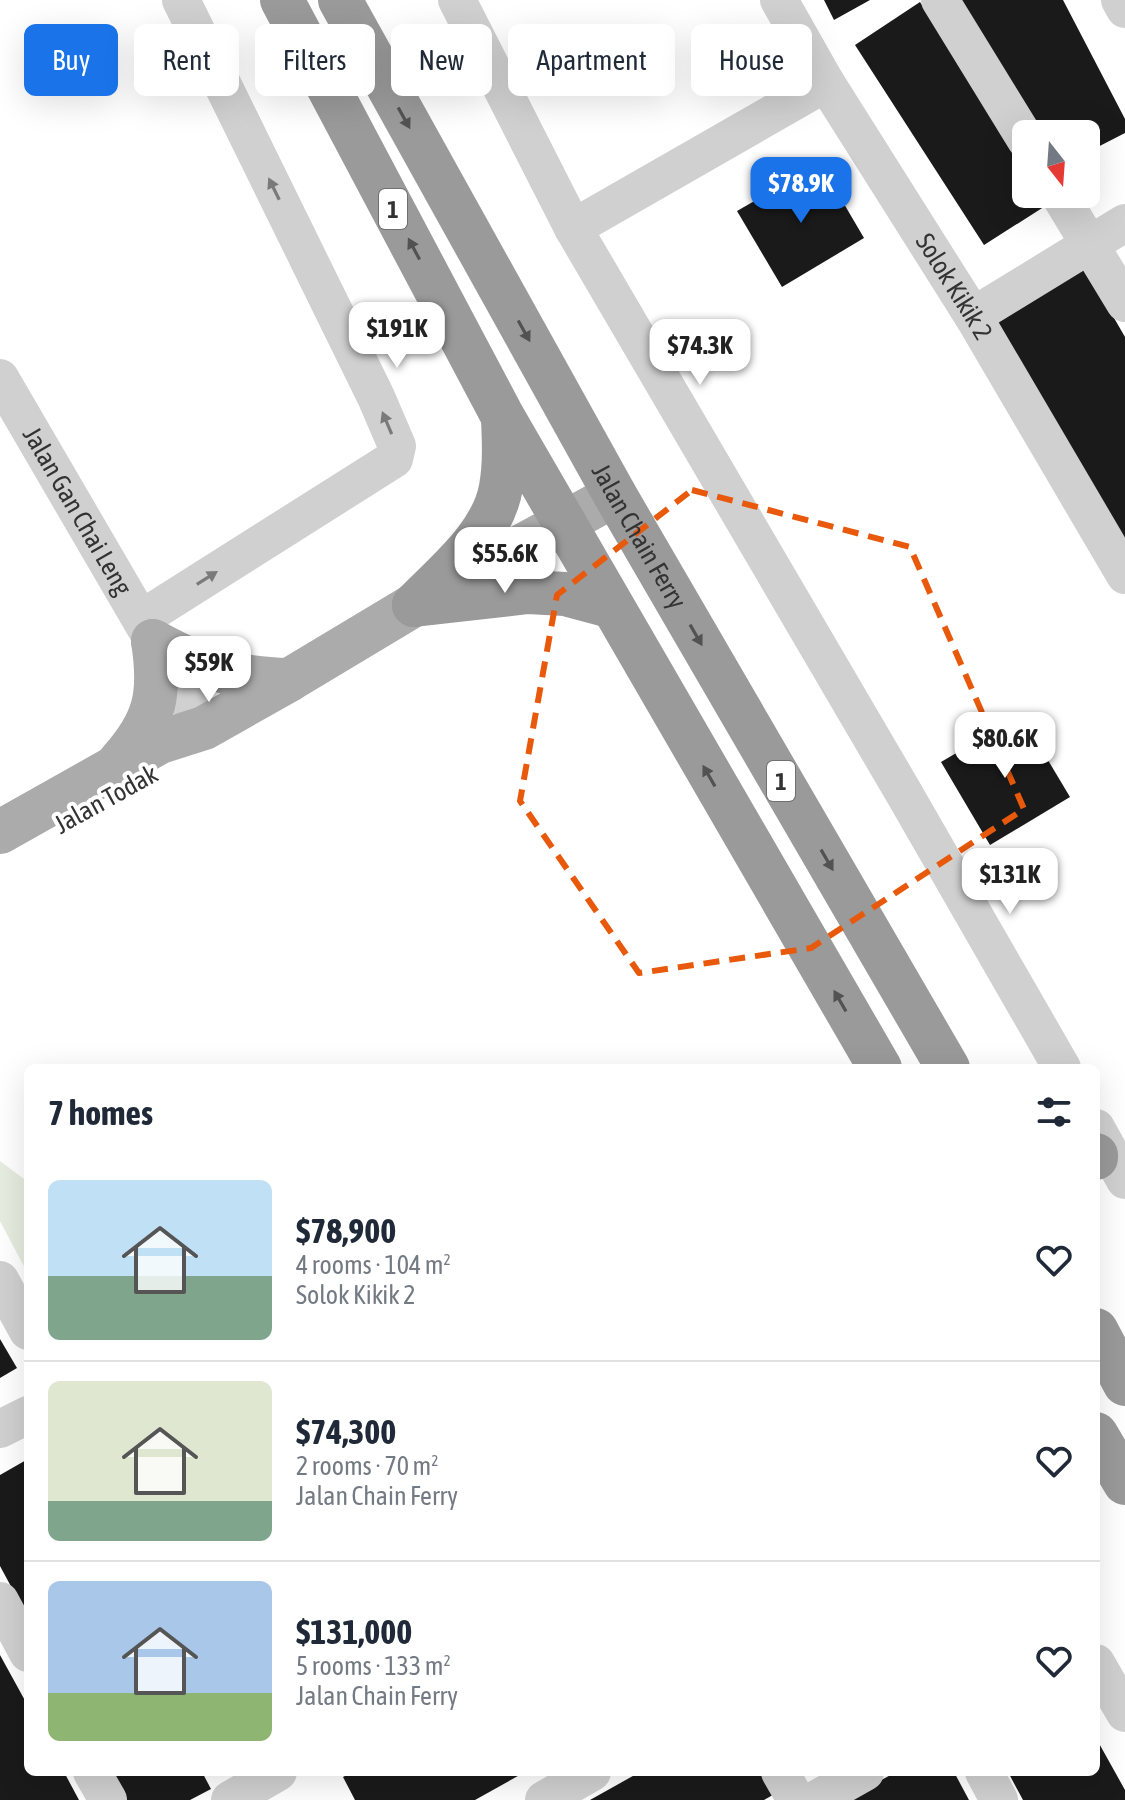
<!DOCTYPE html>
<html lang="en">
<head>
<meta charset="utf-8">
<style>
  :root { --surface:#fff; --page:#f6f6f7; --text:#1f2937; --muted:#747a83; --line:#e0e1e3; --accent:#1a73e8 }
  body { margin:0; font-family:"Asap Condensed",sans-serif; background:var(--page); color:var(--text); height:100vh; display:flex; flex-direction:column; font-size:30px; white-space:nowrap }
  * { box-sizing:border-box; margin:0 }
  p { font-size:26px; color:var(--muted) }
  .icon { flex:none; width:44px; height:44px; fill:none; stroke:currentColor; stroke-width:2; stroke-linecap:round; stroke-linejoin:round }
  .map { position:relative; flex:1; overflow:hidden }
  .details { position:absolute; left:24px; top:1064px; width:1076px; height:712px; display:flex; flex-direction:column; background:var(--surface); border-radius:12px; box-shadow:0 8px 32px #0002 }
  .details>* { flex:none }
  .guide { position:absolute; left:24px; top:24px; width:1078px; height:72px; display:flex; gap:16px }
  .needle { width:52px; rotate:163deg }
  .fabs { position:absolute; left:1012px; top:120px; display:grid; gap:16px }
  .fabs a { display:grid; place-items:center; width:88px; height:88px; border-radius:12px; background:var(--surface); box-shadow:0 8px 32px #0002; font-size:40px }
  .price { position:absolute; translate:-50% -68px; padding:0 18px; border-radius:16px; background:#fff; color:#222; font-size:26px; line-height:52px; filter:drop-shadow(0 2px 4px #0008) }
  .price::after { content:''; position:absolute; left:50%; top:48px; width:24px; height:18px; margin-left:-12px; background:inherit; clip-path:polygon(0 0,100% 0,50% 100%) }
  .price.current { background:var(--accent); color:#fff }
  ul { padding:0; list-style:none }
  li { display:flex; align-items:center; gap:24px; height:200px; padding:0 24px }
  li+li { border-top:2px solid var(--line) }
  li span { display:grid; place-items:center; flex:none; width:224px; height:160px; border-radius:12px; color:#555 }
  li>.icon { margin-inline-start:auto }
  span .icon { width:96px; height:96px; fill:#fffc; stroke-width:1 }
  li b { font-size:34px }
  h2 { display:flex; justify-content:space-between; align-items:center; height:96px; padding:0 24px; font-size:34px }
  .pill { padding:0 28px; border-radius:12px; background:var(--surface); box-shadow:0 8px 32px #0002; font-size:28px; line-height:72px }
  .pill.current { background:var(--accent); color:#fff }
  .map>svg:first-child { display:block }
</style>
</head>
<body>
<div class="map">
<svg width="1125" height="1800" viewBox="0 0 1125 1800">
  <rect width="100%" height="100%" fill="#fff"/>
  <path fill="#e6ecdf" d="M 0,1161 L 28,1182 L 28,1274 L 0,1221 Z"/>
  <g fill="#1a1a1a">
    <path d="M 824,0 L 870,0 L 834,20 Z"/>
    <path d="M 957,0 L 1063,0 L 1125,119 L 1125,133 L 1086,153 L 1086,134 L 1027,134 Z"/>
    <path d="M 920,2 L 1026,166 L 1026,194 L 1044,194 L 1050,203 L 984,245 L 855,45 Z"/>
    <path d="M 820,163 L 864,238 L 782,287 L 737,211 Z"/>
    <path d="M 1080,259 L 1125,337 L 1125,545 L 989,310 Z"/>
    <path d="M 1021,715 L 1070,797 L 990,845 L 941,762 Z"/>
    <path d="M 0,1339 L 17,1368 L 0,1378 Z"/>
    <path d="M 28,1459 L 28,1618 L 0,1566 L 0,1475 Z"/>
    <path d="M 0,1655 L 28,1706 L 28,1772 L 64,1772 L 79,1800 L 0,1800 Z"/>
    <path d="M 1096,1738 L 1125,1790 L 1125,1800 L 1023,1800 L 1008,1772 L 1096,1772 Z"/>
    <path d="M 112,1772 L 202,1772 L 211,1789 L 190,1800 L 127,1800 Z"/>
    <path d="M 352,1772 L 525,1772 L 475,1800 L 355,1800 L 343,1777 Z"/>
    <path d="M 640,1772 L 767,1772 L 778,1792 L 764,1800 L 590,1800 Z"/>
    <path d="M 896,1772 L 954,1772 L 969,1800 L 845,1800 Z"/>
  </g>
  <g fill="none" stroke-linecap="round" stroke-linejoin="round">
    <g stroke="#d0d0d0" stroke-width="38">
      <path d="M 457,0 L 573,228 L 905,795 L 1062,1068"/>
      <path id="s1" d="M 779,0 L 826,83 L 973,316 L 1125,575"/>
      <path d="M 940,0 L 1026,140"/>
      <path d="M 1120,0 L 1125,9"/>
      <path d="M 1059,194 L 1125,303"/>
      <path d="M 573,228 L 826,83"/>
      <path d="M 973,316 L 1125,223"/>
      <path id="s2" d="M 0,378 L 204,728"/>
      <path d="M 141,619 L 394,459 L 397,446 L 376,397 L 181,0"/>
      <path d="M 1096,1128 L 1125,1180"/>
      <path d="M 0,1280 L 28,1331"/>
      <path d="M 0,1429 L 28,1415"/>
      <path d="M 0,1601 L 28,1653"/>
      <path d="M 1096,1663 L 1125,1713"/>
      <path d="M 92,1772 L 108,1800"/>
      <path d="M 780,1772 L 796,1800"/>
      <path d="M 984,1772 L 999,1800"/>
      <path d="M 230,1800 L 278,1772"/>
      <path d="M 544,1800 L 592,1772"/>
      <path d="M 815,1800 L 865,1772"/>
    </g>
    <g stroke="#ababab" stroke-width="44">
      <path d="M 153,641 C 204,669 231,678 289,680"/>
      <path d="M 120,761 C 156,721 161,693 153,641"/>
      <path d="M 0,832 L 160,742 L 204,728 L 289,680 L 414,605 L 615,495"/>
    </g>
    <g stroke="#9a9a9a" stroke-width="44">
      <path d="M 282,0 L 503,417 L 880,1068"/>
      <path id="s3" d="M 340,0 L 615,495 L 948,1068"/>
      <path d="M 414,605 C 446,572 493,535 501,487 C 505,464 504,441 503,419"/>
      <path d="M 414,605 L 528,592 L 565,594 L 610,606"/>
      <path d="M 1096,1155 L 1096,1158"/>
      <path d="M 1096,1330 L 1125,1384"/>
      <path d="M 1096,1434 L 1125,1483"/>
    </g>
  </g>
  <defs><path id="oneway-solid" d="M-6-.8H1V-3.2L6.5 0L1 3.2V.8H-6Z" transform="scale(2)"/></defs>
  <g fill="#525252">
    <use href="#oneway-solid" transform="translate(404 118) rotate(61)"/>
    <use href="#oneway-solid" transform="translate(414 249) rotate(-118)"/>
    <use href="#oneway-solid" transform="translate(524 331) rotate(61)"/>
    <use href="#oneway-solid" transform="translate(696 635) rotate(60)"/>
    <use href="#oneway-solid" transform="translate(709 776) rotate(-120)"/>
    <use href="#oneway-solid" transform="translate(827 860) rotate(60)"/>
    <use href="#oneway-solid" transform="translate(840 1001) rotate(-120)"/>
  </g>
  <g fill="#7a7a7a">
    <use href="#oneway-solid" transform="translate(274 189) rotate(-116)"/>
    <use href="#oneway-solid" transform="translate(387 423) rotate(-113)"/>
    <use href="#oneway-solid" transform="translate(207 578) rotate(-32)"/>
  </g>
  <path fill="none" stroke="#e8590c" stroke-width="6" stroke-dasharray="16 10" stroke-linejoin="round" d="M 692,490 L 910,547 L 1024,809 L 811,948 L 639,973 L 520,801 L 557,595 Z"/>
  <g text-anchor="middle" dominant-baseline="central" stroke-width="8" stroke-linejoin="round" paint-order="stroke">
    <g fill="#fff" stroke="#707070" stroke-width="2">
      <rect x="379" y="189" width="28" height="40" rx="6"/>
      <rect x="767" y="761" width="28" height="40" rx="6"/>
    </g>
    <g font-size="24" font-weight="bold" fill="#333">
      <text x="393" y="209">1</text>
      <text x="781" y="781">1</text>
    </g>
    <g font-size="26" fill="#333" stroke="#fff">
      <text stroke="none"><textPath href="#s1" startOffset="336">Solok Kikik 2</textPath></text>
      <text stroke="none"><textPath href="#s2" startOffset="154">Jalan Gan Chai Leng</textPath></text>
      <text stroke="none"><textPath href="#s3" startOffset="614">Jalan Chain Ferry</textPath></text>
      <text transform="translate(106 799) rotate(-29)">Jalan Todak</text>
    </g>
  </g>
</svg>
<div class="fabs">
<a><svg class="needle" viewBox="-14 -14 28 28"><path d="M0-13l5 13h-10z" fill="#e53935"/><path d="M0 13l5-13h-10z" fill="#747a83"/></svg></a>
</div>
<b class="price current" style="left:801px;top:225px">$78.9K</b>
<b class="price" style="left:397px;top:370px">$191K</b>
<b class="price" style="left:700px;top:387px">$74.3K</b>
<b class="price" style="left:505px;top:595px">$55.6K</b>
<b class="price" style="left:209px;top:704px">$59K</b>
<b class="price" style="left:1005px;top:780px">$80.6K</b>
<b class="price" style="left:1010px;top:916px">$131K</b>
<div class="guide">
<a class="pill current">Buy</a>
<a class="pill">Rent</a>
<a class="pill">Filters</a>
<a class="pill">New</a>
<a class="pill">Apartment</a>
<a class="pill">House</a>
</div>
<section class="details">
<h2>7 homes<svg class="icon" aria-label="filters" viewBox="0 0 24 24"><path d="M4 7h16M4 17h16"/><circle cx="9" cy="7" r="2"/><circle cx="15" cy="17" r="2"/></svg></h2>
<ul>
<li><span style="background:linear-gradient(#bfe0f5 60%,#7fa58c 0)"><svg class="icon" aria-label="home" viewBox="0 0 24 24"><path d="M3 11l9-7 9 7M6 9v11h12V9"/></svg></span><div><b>$78,900</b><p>4 rooms · 104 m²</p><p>Solok Kikik 2</p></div><svg class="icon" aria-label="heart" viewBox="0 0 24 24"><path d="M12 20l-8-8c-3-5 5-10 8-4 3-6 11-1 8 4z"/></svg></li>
<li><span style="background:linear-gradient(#dfe7d0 75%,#7fa58c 0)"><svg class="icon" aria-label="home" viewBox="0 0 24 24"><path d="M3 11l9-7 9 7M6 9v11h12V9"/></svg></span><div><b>$74,300</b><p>2 rooms · 70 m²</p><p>Jalan Chain Ferry</p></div><svg class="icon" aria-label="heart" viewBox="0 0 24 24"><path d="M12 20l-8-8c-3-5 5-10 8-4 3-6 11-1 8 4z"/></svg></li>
<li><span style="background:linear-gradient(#a9c7e8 70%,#8fb573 0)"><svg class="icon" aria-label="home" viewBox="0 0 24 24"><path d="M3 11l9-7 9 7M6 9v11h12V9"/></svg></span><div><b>$131,000</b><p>5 rooms · 133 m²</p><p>Jalan Chain Ferry</p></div><svg class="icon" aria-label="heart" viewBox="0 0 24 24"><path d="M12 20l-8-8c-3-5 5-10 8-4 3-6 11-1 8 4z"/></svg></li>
</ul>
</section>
</div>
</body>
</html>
